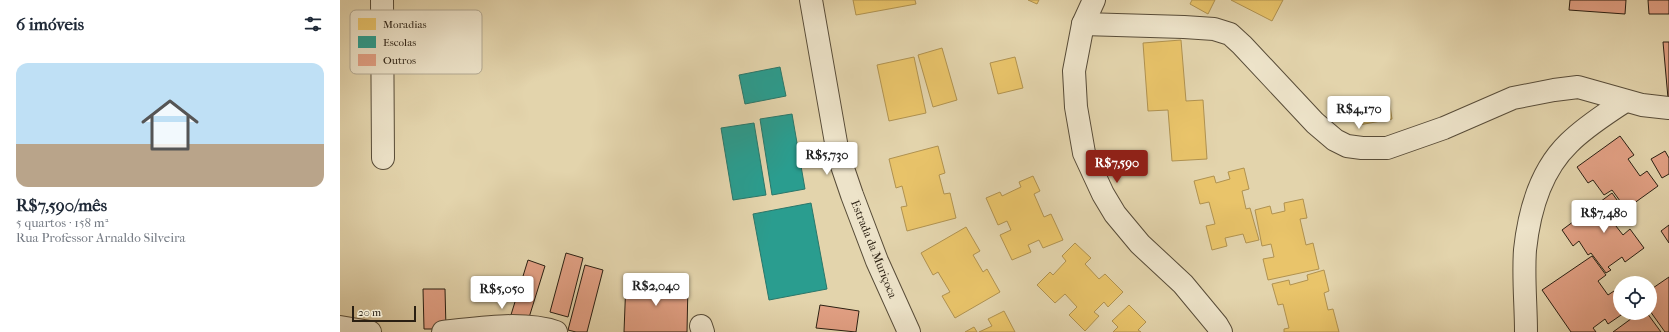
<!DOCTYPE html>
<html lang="pt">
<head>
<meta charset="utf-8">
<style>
  :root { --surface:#fff; --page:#f2f2f3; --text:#1f2937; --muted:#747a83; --accent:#8f2418 }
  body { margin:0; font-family:"IM FELL French Canon",serif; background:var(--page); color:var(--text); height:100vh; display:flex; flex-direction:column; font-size:15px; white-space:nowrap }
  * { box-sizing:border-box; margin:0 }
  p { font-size:13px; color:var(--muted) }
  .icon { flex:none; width:22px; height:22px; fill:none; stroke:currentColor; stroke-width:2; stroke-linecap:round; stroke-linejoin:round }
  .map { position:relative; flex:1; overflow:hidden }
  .drawer { display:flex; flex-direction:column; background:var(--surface); width:340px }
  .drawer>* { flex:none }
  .buttons { position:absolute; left:1273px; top:276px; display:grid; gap:8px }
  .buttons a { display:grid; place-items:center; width:44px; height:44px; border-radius:50%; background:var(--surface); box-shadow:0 4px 16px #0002; font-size:20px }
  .scale { position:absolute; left:12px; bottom:10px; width:64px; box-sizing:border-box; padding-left:4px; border:2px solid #2a1f12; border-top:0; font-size:11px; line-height:14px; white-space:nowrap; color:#2a1f12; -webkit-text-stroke:3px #ede3c9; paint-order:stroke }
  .price { position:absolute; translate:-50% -34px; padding:0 9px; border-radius:4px; background:#fff; color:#222; font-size:13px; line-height:26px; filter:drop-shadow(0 1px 2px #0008) }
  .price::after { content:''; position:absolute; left:50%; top:24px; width:12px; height:9px; margin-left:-6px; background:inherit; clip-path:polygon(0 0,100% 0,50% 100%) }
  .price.active { background:var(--accent); color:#fff }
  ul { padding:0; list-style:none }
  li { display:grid; align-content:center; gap:8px; height:212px; padding:0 16px }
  li span { display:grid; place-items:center; height:124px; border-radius:12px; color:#555 }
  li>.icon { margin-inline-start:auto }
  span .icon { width:72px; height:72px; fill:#fffc; stroke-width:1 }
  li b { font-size:17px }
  h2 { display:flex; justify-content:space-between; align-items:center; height:48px; padding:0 16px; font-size:17px }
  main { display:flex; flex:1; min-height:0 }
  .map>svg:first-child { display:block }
</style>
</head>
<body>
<main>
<section class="drawer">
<h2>6 imóveis<svg class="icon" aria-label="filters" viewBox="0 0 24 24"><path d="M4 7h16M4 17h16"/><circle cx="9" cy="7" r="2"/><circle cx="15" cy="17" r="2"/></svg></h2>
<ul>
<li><span style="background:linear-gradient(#bfe0f5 65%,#b9a48a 0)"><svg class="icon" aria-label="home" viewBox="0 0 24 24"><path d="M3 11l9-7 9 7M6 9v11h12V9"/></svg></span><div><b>R$7,590/mês</b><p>5 quartos · 158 m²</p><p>Rua Professor Arnaldo Silveira</p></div></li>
</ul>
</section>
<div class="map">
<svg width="1329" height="332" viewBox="0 0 1329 332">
  <rect width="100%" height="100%" fill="#e3d4ac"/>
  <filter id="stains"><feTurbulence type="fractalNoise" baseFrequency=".005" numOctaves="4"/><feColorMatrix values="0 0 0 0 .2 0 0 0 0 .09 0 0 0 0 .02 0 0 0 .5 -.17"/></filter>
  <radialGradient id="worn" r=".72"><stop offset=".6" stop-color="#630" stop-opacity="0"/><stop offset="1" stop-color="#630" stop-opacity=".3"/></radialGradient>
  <g fill="#e9c46a" stroke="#b09250">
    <path d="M 513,0 L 575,0 L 576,4 L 516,15 Z"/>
    <path d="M 688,0 L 699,0 L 697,4 Z"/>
    <path d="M 852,0 L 875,0 L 868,14 L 850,4 Z"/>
    <path d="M 891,0 L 943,0 L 932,21 Z"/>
    <path d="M 841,40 L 846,101 L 863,100 L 867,159 L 832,161 L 828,110 L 808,111 L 803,43 Z"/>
    <path d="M 602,48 L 617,100 L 593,107 L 578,55 Z"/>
    <path d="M 574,57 L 586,113 L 549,121 L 537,65 Z"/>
    <path d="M 675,57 L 683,88 L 658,94 L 650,63 Z"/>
    <path d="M 1049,99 L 1052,119 L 1019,125 L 1015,105 Z"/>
    <path d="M 598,146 L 605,173 L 599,175 L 604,194 L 610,193 L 616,218 L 567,231 L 561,207 L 567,206 L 562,186 L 556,188 L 549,159 Z"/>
    <path d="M 904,168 L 909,189 L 902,191 L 906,209 L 910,208 L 919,240 L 906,243 L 903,234 L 885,238 L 887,246 L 872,250 L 866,226 L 875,224 L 869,202 L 860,204 L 854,181 L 874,176 L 876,183 L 890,179 L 888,172 Z"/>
    <path d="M 693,176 L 700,191 L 694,194 L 704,217 L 711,214 L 723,240 L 703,248 L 699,240 L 688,245 L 691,252 L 672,260 L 660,235 L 671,230 L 667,221 L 658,225 L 646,198 L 660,192 L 662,196 L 681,187 L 679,182 Z"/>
    <path d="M 963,199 L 967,218 L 960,219 L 966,245 L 973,243 L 979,269 L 928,280 L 923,259 L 934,257 L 931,244 L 922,246 L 915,210 L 930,206 L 932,214 L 945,211 L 944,203 Z"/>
    <path d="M 626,227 L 640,251 L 633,255 L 643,272 L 647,269 L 660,292 L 615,318 L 602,296 L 610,292 L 598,272 L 593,275 L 581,253 Z"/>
    <path d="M 735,243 L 751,258 L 745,264 L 759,279 L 765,274 L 783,292 L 768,307 L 764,302 L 754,312 L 759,316 L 745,331 L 729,315 L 737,307 L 725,294 L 715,303 L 697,285 L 710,272 L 713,275 L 726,261 L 722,256 Z"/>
    <path d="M 984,270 L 989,291 L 984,293 L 988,310 L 993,309 L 999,332 L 944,332 L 944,329 L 949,328 L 943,304 L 938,305 L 932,284 L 949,280 L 950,285 L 968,280 L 967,275 Z"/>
    <path d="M 789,305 L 806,322 L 798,330 L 801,332 L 773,332 L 778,327 L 772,321 Z"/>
    <path d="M 664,311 L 675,332 L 639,332 L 652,326 L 648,319 Z"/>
    <path d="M 634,327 L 637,332 L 625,332 Z"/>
  </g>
  <g fill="#2a9d8f" stroke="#2a776a">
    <path d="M 440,67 L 446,96 L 405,104 L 399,75 Z"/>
    <path d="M 452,114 L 465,189 L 432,195 L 420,119 Z"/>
    <path d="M 414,123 L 426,195 L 393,200 L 381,128 Z"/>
    <path d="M 471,203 L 487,289 L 429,300 L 413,214 Z"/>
  </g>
  <g fill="#e2a084" stroke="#2a1f12">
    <path d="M 1230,0 L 1286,0 L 1285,14 L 1229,10 Z"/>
    <path d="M 1308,0 L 1329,0 L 1329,14 L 1309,14 Z"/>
    <path d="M 1323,42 L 1329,42 L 1329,98 L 1328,98 Z"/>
    <path d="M 1280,136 L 1294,155 L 1288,159 L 1300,176 L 1307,171 L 1318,186 L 1286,209 L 1272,190 L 1264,195 L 1253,180 L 1248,183 L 1237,167 Z"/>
    <path d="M 1325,151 L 1329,158 L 1329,174 L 1322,178 L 1311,159 Z"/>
    <path d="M 1272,193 L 1285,211 L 1272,221 L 1283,235 L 1290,229 L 1304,248 L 1285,262 L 1282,257 L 1268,267 L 1271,270 L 1266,273 L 1251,253 L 1248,255 L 1239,241 L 1233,246 L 1222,230 Z"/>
    <path d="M 1329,225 L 1329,243 L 1321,231 Z"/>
    <path d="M 226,253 L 243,258 L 228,317 L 210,312 Z"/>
    <path d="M 1252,256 L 1266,275 L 1258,281 L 1268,295 L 1274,291 L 1280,300 L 1280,313 L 1284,313 L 1268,324 L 1265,319 L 1253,328 L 1256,332 L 1231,332 L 1202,290 Z"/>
    <path d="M 188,260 L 205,266 L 187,324 L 170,318 Z"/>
    <path d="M 245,265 L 263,270 L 247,332 L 236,332 L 228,330 Z"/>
    <path d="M 1329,277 L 1329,332 L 1325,332 L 1310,311 L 1310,290 Z"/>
    <path d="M 286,280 L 348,282 L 347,332 L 284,332 Z"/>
    <path d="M 83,289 L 105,289 L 106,329 L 84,329 Z"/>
    <path d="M 480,305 L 519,311 L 516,332 L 476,328 Z"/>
    <path d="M 1299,313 L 1307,313 L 1321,332 L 1273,332 Z"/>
  </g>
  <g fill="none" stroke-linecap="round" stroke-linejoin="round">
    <defs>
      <g id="minor">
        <path d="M 42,0 L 43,158"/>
        <path d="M 471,0 L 498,154 L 512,195 L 537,261 L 569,332"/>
        <path d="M 754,0 L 743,24 L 734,71 L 736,107 L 744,153 L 763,194 L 775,214 L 800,244 L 843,284 L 877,325 L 881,332"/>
        <path d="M 743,24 L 844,27 L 874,29 L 890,34 L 902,45 L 975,123 L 995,140 L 1007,146 L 1022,148 L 1047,148 L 1104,128 L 1173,98 L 1214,90 L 1238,87 L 1302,105 L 1329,108"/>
        <path d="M 361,326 L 363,332"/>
        <path d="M 0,327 L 30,332"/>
        <path d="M 103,332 C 137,328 184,321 216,332"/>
        <path d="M 1186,332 C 1186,305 1183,277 1185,250 C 1189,212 1201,170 1229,143 C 1246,126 1266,114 1285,101"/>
      </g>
    </defs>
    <use href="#minor" stroke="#584c38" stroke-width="24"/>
    <use href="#minor" stroke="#ede3c9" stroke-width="22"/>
  </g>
  <g text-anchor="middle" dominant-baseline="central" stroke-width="4" stroke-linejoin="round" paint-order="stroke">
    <g font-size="12" fill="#2a1f12" stroke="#ede3c9">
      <text transform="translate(534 249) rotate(68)">Estrada da Muriçoca</text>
    </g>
  </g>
  <rect x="10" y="10" width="132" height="64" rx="6" fill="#ede3c9" stroke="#b2a892" stroke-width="1"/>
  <rect x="18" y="18" width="18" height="12" fill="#e9c46a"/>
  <rect x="18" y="36" width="18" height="12" fill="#2a9d8f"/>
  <rect x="18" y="54" width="18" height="12" fill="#e2a084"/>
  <g font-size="11" fill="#2a1f12">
    <text x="43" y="28">Moradias</text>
    <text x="43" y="46">Escolas</text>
    <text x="43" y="64">Outros</text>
  </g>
  <rect width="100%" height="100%" filter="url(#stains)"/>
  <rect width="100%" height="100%" fill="url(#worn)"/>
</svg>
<div class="buttons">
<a><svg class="icon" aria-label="locate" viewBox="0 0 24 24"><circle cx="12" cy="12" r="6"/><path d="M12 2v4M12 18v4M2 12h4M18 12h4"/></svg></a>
</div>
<div class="scale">20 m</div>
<b class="price" style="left:1019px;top:130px">R$4,170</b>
<b class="price" style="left:487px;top:176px">R$5,730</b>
<b class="price active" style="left:777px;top:184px">R$7,590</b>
<b class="price" style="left:1264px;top:234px">R$7,480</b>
<b class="price" style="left:316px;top:307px">R$2,040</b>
<b class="price" style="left:162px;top:310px">R$5,050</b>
</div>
</main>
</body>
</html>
